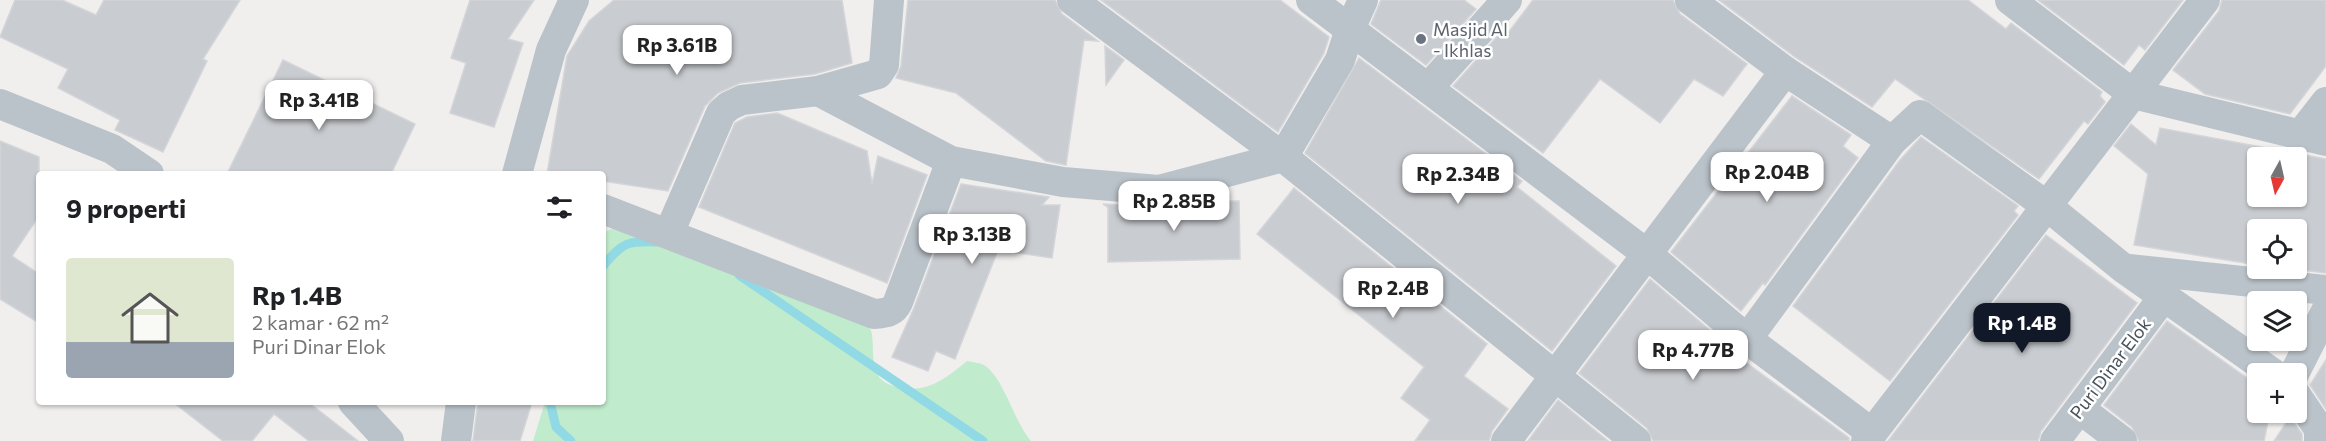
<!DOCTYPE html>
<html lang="id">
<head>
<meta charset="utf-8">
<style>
  :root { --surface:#fff; --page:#f2f2f2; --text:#202124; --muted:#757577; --line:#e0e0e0; --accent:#111827 }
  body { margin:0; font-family:Commissioner,sans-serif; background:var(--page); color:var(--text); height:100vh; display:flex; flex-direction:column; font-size:22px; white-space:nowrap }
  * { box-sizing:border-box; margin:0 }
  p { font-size:20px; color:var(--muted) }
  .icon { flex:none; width:33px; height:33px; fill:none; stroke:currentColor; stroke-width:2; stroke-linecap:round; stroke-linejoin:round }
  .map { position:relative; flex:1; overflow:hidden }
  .panel { position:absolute; left:36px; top:171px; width:570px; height:234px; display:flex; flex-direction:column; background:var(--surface); border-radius:6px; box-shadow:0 2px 4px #0004 }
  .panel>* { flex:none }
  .needle { width:39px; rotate:188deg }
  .fabs { position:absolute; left:2247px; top:147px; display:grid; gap:12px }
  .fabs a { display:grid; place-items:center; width:60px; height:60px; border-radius:6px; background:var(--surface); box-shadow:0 2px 4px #0004; font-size:30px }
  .price { position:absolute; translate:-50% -51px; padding:0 14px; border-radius:12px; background:#fff; color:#222; font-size:20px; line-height:39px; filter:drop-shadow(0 2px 3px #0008) }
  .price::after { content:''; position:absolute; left:50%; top:36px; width:18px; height:14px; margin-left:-9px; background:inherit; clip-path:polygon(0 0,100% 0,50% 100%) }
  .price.active { background:var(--accent); color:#fff }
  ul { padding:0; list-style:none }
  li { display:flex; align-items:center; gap:18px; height:150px; padding:0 30px }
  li+li { border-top:2px solid var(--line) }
  li span { display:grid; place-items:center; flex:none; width:168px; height:120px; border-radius:6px; color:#555 }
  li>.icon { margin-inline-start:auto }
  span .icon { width:72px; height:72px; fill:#fffc; stroke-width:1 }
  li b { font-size:26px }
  h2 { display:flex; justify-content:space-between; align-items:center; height:72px; padding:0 30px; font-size:26px }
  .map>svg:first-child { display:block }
</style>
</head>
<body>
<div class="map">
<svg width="2326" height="441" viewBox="0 0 2326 441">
  <rect width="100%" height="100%" fill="#f1eeee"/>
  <path fill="#c0ebcd" d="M 613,228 L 860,319 L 871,330 C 875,345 870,361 878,375 C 881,382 890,385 897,387 C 927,394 945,379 967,361 C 972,362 978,363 982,364 C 1003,374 1014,422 1031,441 L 533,441 L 545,402 L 603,402 L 603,233 Z"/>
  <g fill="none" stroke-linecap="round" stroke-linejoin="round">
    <g stroke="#91d9e4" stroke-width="9">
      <path d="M 603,266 C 623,242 627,241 657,242"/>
      <path d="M 739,275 L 983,441"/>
      <path d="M 550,402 L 556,427 L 571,441"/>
    </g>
  </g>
  <g fill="#c9ccd0" stroke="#d3d5d9" stroke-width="1.5" fill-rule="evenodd">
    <path d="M 15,0 L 62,0 L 96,15 L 104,0 L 240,0 L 203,59 L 207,61 L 163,152 L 115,130 L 120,120 L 58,88 L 68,69 L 0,37 Z"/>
    <path d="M 470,0 L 534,0 L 508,39 L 523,43 L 494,127 L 450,113 L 466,63 L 451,58 Z"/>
    <path d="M 614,0 L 842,0 L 852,63 L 815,74 L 740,83 L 718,93 L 705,106 L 668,191 L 603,181 L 603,174 L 547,174 L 567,56 L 589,21 Z"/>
    <path d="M 908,0 L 1055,0 L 1062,14 L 1098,41 L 1084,40 L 1066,165 L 1046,161 L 956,93 L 896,78 L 901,66 Z"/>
    <path d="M 1101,0 L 1280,0 L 1329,37 L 1324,53 L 1278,132 Z"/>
    <path d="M 1381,0 L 1464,0 L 1476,9 L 1426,65 L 1371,24 Z"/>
    <path d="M 1533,0 L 1673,0 L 1680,14 L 1747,64 L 1723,96 L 1694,79 L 1660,123 L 1600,79 L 1543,153 L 1453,86 L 1503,30 L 1508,33 Z"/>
    <path d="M 1719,0 L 1968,0 L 2006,29 L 2011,23 L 2102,92 L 2100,96 L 2105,102 L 2088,124 L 2084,121 L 2039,179 L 1895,79 L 1872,107 L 1795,57 Z"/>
    <path d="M 2038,0 L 2183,0 L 2145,50 L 2139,45 L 2124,65 Z"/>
    <path d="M 2222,0 L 2326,0 L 2326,66 L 2290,114 L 2205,94 L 2173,70 L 2219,11 Z"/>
    <path d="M 1105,46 L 1124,60 L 1106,85 Z"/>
    <path d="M 1359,58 L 1522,181 L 1517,187 L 1616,266 L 1552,351 L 1305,153 Z"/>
    <path d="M 283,60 L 415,124 L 391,174 L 227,174 Z"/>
    <path d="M 1792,96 L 1851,135 L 1843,146 L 1858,158 L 1765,285 L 1763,283 L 1741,311 L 1671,252 Z"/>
    <path d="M 777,113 L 867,151 L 872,184 L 878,156 L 927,175 L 887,283 L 699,207 L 735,123 L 747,117 Z"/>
    <path d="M 2131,124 L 2156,145 L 2160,128 L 2326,159 L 2326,273 L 2287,268 L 2296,268 L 2296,230 L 2258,230 L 2258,265 L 2134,245 L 2148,174 L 2114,146 ZM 2258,158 L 2296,158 L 2296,196 L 2258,196 Z"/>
    <path d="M 1921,137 L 2018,206 L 2014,211 L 2018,215 L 1890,381 L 1793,306 L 1900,160 Z"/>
    <path d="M 0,141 L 39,157 L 39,216 L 12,256 L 39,274 L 39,323 L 0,299 Z"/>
    <path d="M 961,184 L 1049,197 L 1042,205 L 1060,205 L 1052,258 L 998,250 L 955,359 L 936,351 L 928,371 L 892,357 L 914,308 Z"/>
    <path d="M 1294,188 L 1487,344 L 1464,376 L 1508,409 L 1492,431 L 1489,441 L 1415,441 L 1430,420 L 1401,398 L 1424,367 L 1257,234 Z"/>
    <path d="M 1239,201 L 1240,259 L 1108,262 L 1108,207 L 1103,204 L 1158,207 L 1180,202 Z"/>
    <path d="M 2046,235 L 2137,303 L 2041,431 L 2038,441 L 1888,441 Z"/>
    <path d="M 1650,279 L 1720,339 L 1718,342 L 1849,438 L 1849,441 L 1653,441 L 1647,428 L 1579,373 Z"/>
    <path d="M 2167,321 L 2258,386 L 2258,412 L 2270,412 L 2264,441 L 2139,441 L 2132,427 L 2104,405 Z"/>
    <path d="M 2326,360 L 2326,409 L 2310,385 Z"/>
    <path d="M 1558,400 L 1608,441 L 1528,441 Z"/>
    <path d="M 173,402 L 308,402 L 358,441 L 309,441 L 274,414 L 252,441 L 223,441 Z"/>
    <path d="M 478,402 L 532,402 L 520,441 L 473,441 Z"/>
    <path d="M 2290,417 L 2302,434 L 2302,441 L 2274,441 Z"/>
  </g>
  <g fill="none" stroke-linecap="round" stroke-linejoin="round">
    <g stroke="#bbc3ca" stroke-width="30">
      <path d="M 1072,0 L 1283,157 L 1636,441"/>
      <path d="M 1311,0 L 1647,254 L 1747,339 L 1872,433"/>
      <path d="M 2010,0 L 2133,94 L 2326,141"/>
      <path d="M 1785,71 L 1892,141"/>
      <path d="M 1428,88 L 1507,0"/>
      <path d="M 818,91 L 951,161 L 1063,182 L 1159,190 L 1283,157 L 1340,60 L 1350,29 L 1363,0"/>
      <path d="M 0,104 L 112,149 L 149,174"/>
      <path d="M 2301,134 L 2326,102"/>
      <path d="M 517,174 L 551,50 L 574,0"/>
      <path d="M 603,209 L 874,314 C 885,313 893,313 898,302 L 951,161"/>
      <path d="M 669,233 L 721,113 L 729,106 L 742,100 L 818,91 L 878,74 L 884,65 L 889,0"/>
      <path d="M 2129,269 L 2326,290"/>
      <path d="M 1747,339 L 1892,141 L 1920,115 L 2047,206 L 2123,268 L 2274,374"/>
      <path d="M 2294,374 L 2326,311"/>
      <path d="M 2296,395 L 2319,429 L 2319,441"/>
      <path d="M 353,402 L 389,441"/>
      <path d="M 2080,409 L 2122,441"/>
      <path d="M 456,441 L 461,402"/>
      <path d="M 1506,441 L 1785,71 L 1690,0"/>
      <path d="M 1866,441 L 2205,0"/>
      <path d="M 2055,441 L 2165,295"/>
    </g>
  </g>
  <circle fill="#6b7280" stroke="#fff" stroke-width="2" cx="1421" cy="39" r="6"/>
  <g text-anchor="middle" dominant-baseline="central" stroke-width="5" stroke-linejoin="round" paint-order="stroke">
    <g font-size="18" fill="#5b616d" stroke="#fff" text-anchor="start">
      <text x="1433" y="29">Masjid Al<tspan x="1433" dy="21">- Ikhlas</tspan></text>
    </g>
    <g font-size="18" fill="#48535a" stroke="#fff">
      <text transform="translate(2110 368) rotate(-53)">Puri Dinar Elok</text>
    </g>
  </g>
</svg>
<div class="fabs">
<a><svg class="needle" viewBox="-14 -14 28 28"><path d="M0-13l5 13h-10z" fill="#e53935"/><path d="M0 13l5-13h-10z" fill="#757577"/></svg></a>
<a><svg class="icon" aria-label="locate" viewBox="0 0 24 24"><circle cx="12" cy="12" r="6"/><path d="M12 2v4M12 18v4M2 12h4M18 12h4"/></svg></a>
<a><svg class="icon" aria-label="layers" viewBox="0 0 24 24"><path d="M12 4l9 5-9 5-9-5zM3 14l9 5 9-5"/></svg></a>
<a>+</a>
</div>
<b class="price" style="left:677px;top:76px">Rp 3.61B</b>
<b class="price" style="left:319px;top:131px">Rp 3.41B</b>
<b class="price" style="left:1767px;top:203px">Rp 2.04B</b>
<b class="price" style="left:1458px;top:205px">Rp 2.34B</b>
<b class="price" style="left:1174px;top:232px">Rp 2.85B</b>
<b class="price" style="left:972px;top:265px">Rp 3.13B</b>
<b class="price" style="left:1393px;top:319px">Rp 2.4B</b>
<b class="price active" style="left:2022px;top:354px">Rp 1.4B</b>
<b class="price" style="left:1693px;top:381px">Rp 4.77B</b>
<section class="panel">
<h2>9 properti<svg class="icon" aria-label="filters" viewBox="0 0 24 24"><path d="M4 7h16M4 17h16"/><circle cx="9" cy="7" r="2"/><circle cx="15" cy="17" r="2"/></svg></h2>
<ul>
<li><span style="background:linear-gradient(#dfe7d0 70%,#9aa5b1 0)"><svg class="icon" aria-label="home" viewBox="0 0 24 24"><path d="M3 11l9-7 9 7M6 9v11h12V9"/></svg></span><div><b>Rp 1.4B</b><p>2 kamar · 62 m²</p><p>Puri Dinar Elok</p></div></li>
</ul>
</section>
</div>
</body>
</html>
